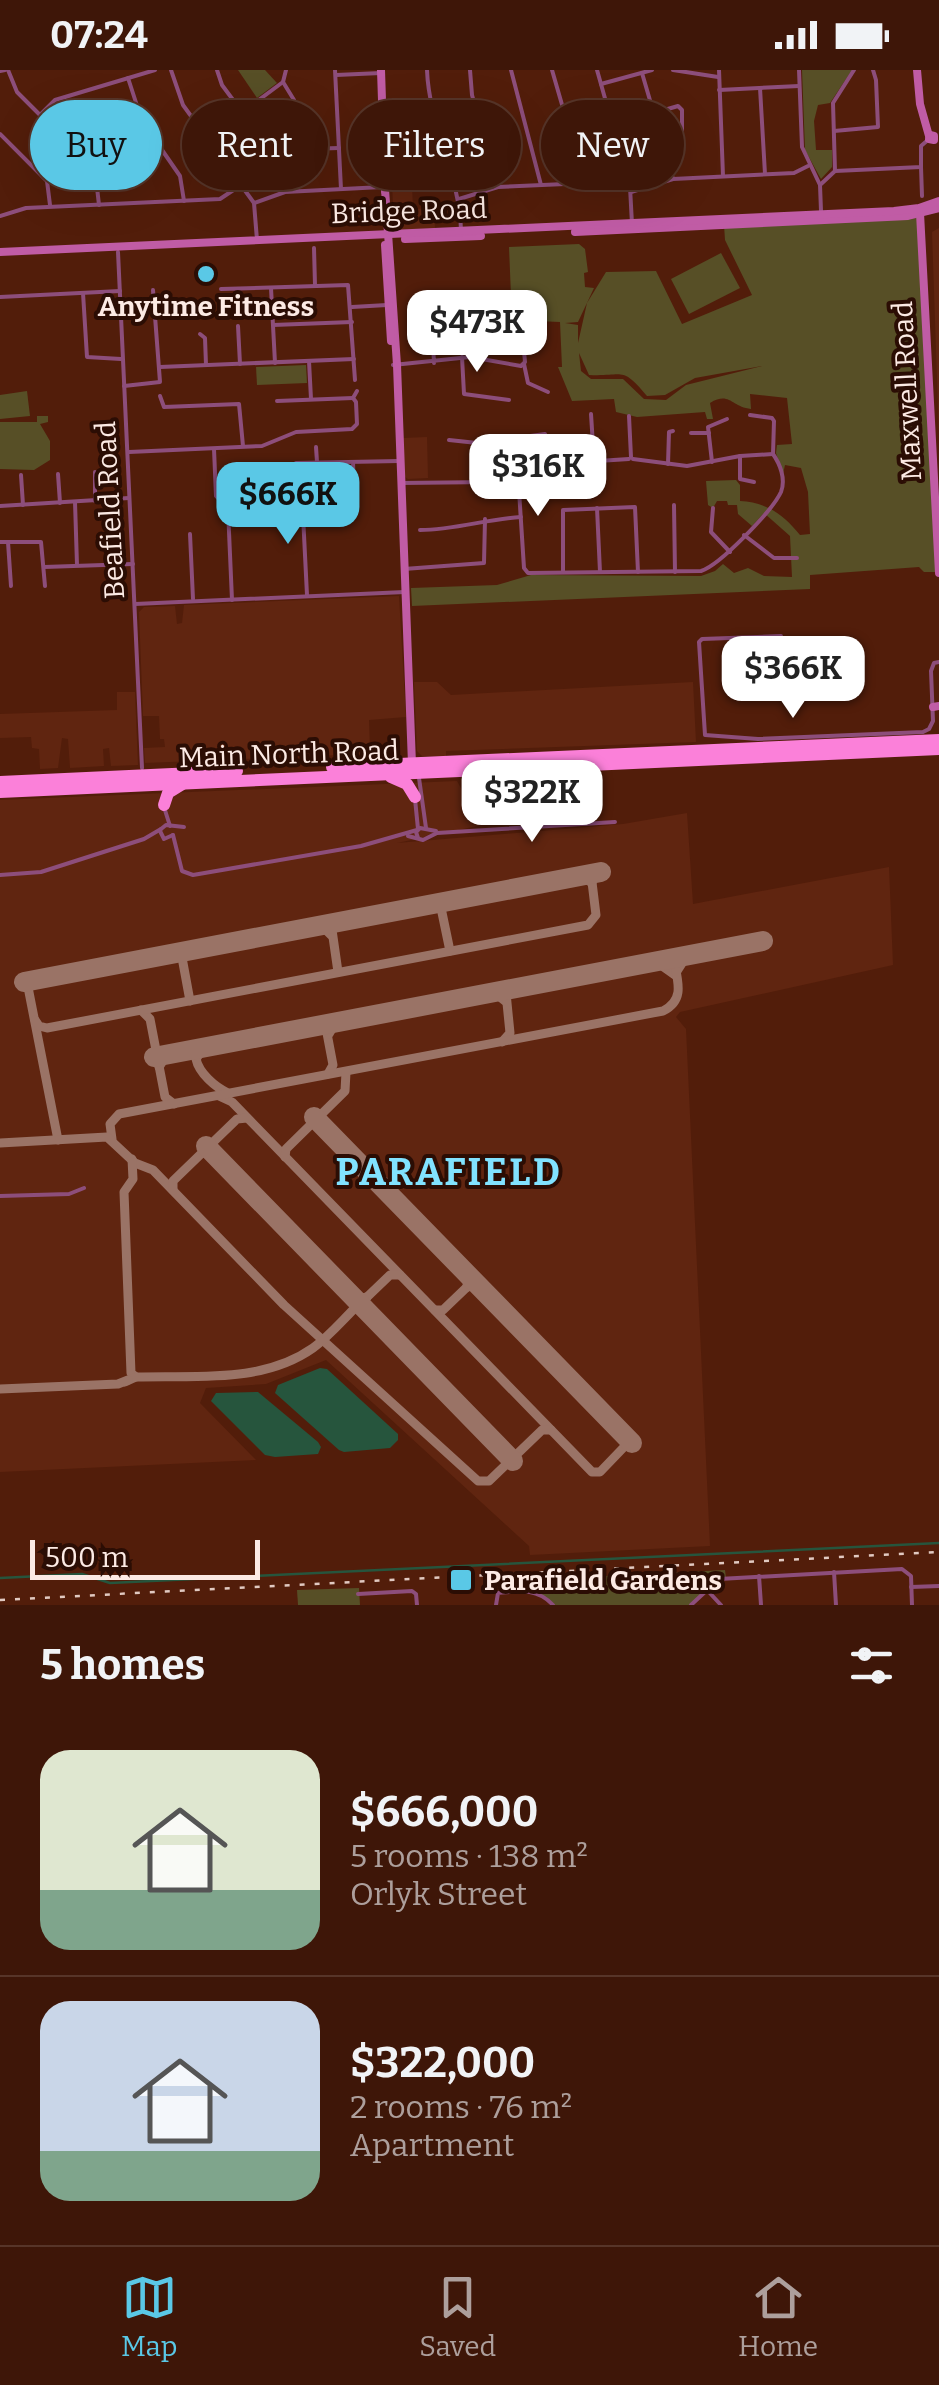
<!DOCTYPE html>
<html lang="en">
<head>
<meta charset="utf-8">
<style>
  :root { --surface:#3e1608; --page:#492316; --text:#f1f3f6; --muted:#ad9f9c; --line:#573529; --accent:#5ac8e6 }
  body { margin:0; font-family:Bitter,serif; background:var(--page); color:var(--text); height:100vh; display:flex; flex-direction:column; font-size:38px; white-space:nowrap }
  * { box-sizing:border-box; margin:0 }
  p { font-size:32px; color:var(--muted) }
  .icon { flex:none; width:55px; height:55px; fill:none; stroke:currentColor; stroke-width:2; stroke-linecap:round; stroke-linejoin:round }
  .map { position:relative; height:1535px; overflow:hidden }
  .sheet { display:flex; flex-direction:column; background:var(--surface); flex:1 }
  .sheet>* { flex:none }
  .hud { position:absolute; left:30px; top:30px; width:880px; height:90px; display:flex; gap:20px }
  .scale { position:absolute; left:30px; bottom:25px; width:230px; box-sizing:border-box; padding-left:10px; border:5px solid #fceae4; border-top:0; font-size:28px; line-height:35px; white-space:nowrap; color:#fceae4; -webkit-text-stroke:8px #2b0d04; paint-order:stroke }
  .price { position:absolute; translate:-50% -85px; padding:0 22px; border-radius:20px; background:#fff; color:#222; font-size:32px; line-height:65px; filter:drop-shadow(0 2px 5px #0008) }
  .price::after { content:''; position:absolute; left:50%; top:60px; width:30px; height:22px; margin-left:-15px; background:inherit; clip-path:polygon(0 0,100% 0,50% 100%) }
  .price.selected { background:var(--accent); color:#111 }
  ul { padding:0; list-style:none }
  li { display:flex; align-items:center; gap:30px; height:250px; padding:0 40px }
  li+li { border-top:2px solid var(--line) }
  li span { display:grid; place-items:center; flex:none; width:280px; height:200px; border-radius:30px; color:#555 }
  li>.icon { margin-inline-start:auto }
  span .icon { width:120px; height:120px; fill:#fffc; stroke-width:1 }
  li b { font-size:42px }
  h2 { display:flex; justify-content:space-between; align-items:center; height:120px; padding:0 40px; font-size:42px }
  .tag { padding:0 35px; border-radius:45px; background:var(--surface); box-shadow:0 10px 40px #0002,0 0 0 2px var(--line); font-size:35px; line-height:90px }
  .tag.selected { background:var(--accent); color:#111 }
  .status { display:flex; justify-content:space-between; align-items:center; height:70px; padding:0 50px; background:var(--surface); direction:ltr }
  .status svg { height:28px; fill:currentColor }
  .tabs { display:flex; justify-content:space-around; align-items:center; height:140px; border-top:2px solid var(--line); background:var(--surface); font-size:28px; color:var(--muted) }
  .tabs a { display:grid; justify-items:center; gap:5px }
  .tabs .selected { color:var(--accent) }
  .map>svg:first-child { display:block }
</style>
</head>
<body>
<div class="status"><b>07:24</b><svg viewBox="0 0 49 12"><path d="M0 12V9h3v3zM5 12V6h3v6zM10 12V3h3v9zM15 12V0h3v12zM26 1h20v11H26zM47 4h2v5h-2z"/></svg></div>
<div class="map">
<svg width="939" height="1535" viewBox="0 0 939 1535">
  <rect width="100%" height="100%" fill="#521d0a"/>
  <g fill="#602510">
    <path d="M 392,112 L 412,115 L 413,139 L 434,138 L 435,158 L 394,161 Z"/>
    <path d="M 939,158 L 939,368 L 932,162 Z"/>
    <path d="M 427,367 L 428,408 L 408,409 L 405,407 L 403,368 Z"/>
    <path d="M 399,526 L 406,647 L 369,650 L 370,680 L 366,684 L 145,693 L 144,678 L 165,677 L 164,669 L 160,669 L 159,646 L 143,646 L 139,542 L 144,537 L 175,536 L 177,554 L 182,553 L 184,535 Z"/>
    <path d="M 414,612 L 437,612 L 451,625 L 693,612 L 696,672 L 446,681 L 446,686 L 422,686 L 417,681 Z"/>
    <path d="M 117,622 L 135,622 L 138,695 L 111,696 L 109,678 L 103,679 L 104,696 L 70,698 L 68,669 L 62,668 L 58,698 L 40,699 L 39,679 L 32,678 L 31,667 L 0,668 L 0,644 L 117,640 Z"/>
    <path d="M 457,711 L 482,755 L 397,773 L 623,754 L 687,743 L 693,834 L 889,797 L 893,895 L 680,942 L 676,947 L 686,959 L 710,1476 L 530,1485 L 529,1476 L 326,1290 L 266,1314 L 206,1318 L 200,1333 L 256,1390 L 0,1402 L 0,730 Z"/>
  </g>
  <g fill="#574f26" fill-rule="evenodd">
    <path d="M 238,0 L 265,0 L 277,13 L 257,28 Z"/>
    <path d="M 802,0 L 852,0 L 830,33 L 818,35 L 814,51 L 816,80 L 832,80 L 832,97 L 821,109 L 805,80 Z"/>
    <path d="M 915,145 L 918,148 L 939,502 L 924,502 L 919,497 L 810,505 L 810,519 L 412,536 L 411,518 L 497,515 L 531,505 L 701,506 L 715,501 L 723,494 L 734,503 L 748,498 L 764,506 L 792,507 L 790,466 L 764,443 L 752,456 L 738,444 L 737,435 L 728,435 L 727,431 L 717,431 L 713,438 L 708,435 L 706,411 L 736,410 L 740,415 L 740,431 C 766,432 784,445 800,465 L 810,464 L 808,422 L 801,398 L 785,395 L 783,404 L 776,383 L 777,375 L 792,374 L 787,328 L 750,324 L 751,339 C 731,337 730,321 710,333 L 713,349 L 707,349 L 705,342 L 637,347 L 616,342 L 614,329 L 572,331 L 558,297 L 562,297 L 560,252 L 512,250 L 509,177 L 579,174 L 585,179 L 588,202 L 584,203 L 585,217 L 594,218 L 578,252 L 565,253 L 578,255 L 578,273 L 587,233 L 606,202 L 656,201 L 682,254 L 752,225 L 725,170 L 724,155 ZM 579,283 L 589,305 C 624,307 621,295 647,326 L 665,325 L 695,308 L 762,296 L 686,315 L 666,330 L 644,329 L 623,309 L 591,309 L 581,301 Z"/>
    <path d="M 721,183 L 740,218 L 689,244 L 671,209 Z"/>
    <path d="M 306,295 L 307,313 L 257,315 L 256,297 Z"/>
    <path d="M 27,321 L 30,346 L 0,349 L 0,325 Z"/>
    <path d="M 37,346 L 48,346 L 48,352 L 40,354 L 50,371 L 50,390 L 34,400 L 0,399 L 0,352 L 37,352 Z"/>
    <path d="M 725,1500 L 726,1508 L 710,1514 L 691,1535 L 553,1535 L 536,1523 L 507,1522 L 505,1511 Z"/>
    <path d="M 359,1518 L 360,1535 L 298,1535 L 297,1520 Z"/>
  </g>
  <g fill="#26553d">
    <path d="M 320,1298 L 327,1299 L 398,1364 L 398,1370 L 390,1378 L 344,1382 L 339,1380 L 275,1323 L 278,1315 Z"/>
    <path d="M 258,1322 L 318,1372 L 321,1377 L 318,1384 L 275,1387 L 265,1385 L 211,1331 L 216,1323 Z"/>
  </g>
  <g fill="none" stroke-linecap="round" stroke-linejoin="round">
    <path stroke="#26553d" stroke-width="2.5" d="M 0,1508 L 82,1504 L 110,1513 L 939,1473"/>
    <g stroke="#9a7366" stroke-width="9">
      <path d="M 561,810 L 582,807 L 592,813"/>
      <path d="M 440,833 L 450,881"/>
      <path d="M 306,859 L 323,857 L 331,865"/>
      <path d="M 181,882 L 190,931"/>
      <path d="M 624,898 L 658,893 L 675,905"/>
      <path d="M 677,901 L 686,887 L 719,880"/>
      <path d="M 338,902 L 332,860 L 337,853 L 353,850"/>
      <path d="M 27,912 L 58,1070"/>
      <path d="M 462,929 L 495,923 L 505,931"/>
      <path d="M 141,940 L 150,949 L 165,1027 L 174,1034"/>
      <path d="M 35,950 L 39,956 L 47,958 L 588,855 L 596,845 L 591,804"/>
      <path d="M 286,962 L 319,956 L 326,958 L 333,995 L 328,1004"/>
      <path d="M 329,964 L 335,954 L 368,947"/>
      <path d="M 502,972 L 510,963 L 506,923 L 543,913"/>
      <path d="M 159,997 L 166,986 L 193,980"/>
      <path d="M 228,1023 C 215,1017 199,1003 196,989 L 203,979 L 233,972"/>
      <path d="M 219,1026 L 232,1032 L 592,1402 L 600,1402 L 625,1376 L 626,1368 L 617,1357"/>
      <path d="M 321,1044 L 321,1053 L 330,1063"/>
      <path d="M 112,1069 L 110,1054 L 119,1044 L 663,941 C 683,931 679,915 675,896"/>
      <path d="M 0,1073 L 107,1067 L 135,1093 L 153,1100 L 284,1235 L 478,1411 L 489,1411 L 542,1360 L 551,1360"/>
      <path d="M 203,1083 L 212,1083 L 222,1092"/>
      <path d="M 285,1087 L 286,1079 L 345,1021 L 346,1002"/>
      <path d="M 132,1089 L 133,1109 L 124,1122 L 131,1303 L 136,1307"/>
      <path d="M 173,1120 L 173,1111 L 237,1049 L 247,1048"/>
      <path d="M 457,1193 L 468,1206 L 467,1217"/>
      <path d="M 343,1216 L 357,1229 L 367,1227"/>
      <path d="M 467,1217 L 477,1215 L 489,1226"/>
      <path d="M 435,1240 L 443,1240 L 467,1217"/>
      <path d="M 376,1250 L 365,1238 L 365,1229 L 390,1205 L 400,1205"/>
      <path d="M 125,1312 L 136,1307 C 195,1305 262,1314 313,1278 C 328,1267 340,1253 353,1240"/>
      <path d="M 0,1319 L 118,1314 L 128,1310"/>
      <path d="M 494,1372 L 506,1385 L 506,1394"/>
    </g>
    <g stroke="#9a7366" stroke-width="20">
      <path d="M 24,912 L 601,802"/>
      <path d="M 154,987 L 763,871"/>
      <path d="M 314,1047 L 632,1373"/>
      <path d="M 206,1076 L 513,1391"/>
    </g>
    <g stroke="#8d4e7b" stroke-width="4">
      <path d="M 8,0 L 17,22 L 95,100 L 99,135"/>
      <path d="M 171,0 L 183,35 L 254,133 L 257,170"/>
      <path d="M 217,0 L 222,15 L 242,42"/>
      <path d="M 335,0 L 341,119"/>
      <path d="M 427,0 C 429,56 460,105 461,161"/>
      <path d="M 470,0 L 472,25 L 498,117"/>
      <path d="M 511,0 L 541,115"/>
      <path d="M 552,0 L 584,111"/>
      <path d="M 597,0 L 630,117 L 632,154"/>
      <path d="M 673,0 L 718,7"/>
      <path d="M 719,0 L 723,106"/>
      <path d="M 799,0 L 802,77 L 820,115 L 821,141"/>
      <path d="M 0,1 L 5,0"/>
      <path d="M 642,3 L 673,109"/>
      <path d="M 336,5 L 381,3"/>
      <path d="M 128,8 L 142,51 L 180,106 L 184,131"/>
      <path d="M 283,12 L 294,30 L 297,79"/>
      <path d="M 601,14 L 652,0"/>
      <path d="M 760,18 L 765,104"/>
      <path d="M 719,20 L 799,16"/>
      <path d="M 654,43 L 678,36 L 682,40 L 682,67 L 663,74"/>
      <path d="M 40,45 L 55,30 L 155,0"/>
      <path d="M 834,61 L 878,57 L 876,10 L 873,0"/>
      <path d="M 150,62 L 136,74 L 137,95 L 142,96 L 162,82"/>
      <path d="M 0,64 L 47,111 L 50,135"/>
      <path d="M 209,67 L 283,12 L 286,0"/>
      <path d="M 259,68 L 274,80 L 339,78"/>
      <path d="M 73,75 L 86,64 L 94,66 L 97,80 L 88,91"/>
      <path d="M 384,77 L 413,76 L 441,68"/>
      <path d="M 921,97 L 922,126"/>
      <path d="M 835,101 L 833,33 L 854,0"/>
      <path d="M 820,115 L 835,101 L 921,97 L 921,76 L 929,69"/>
      <path d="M 631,122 L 673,109 L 794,103 L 808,96"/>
      <path d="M 459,129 L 498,117 L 588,113 L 626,103"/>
      <path d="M 254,133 L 285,122 L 382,117"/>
      <path d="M 0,146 L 26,138 L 220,129 L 241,115"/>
      <path d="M 314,178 L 315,215"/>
      <path d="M 118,182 L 142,698"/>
      <path d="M 271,218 L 275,293"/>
      <path d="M 221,219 L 348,215 L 355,310"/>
      <path d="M 83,223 L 87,287 L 121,289"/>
      <path d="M 0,227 L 120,221"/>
      <path d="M 352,237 L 387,235"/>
      <path d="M 273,255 L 352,252"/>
      <path d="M 238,256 L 240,294"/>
      <path d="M 200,264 L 205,268 L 206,295"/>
      <path d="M 462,287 L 464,324 L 509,330"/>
      <path d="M 309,291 L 311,329"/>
      <path d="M 524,294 L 528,313 L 548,322"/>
      <path d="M 393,295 L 470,287 L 521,296 L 525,292 L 522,260 L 520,256 L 441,244 L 432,256 L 434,293"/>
      <path d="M 160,297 L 354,289"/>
      <path d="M 124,316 L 160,312 L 153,220"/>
      <path d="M 160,326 L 164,337 L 239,334 L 243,376"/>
      <path d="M 277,331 L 353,328"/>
      <path d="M 591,344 L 594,391"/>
      <path d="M 750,345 L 772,348 L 774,351 L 773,384"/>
      <path d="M 629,346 L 631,387"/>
      <path d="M 691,363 L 709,363"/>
      <path d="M 449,370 L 477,373 L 545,364 L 551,394"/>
      <path d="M 316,377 L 317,392"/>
      <path d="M 214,379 L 216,426 L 228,439 L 232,530"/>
      <path d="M 129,382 L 262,376 L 296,362 L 352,359 L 357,354 L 356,332 L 353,328 L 357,321"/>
      <path d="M 740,386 L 740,409 L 754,412"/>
      <path d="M 633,389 L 687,396 L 740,386 L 773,384"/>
      <path d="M 712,392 L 708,357 L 727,349"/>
      <path d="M 296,393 L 399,391"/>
      <path d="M 668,394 L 669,362 L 673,361"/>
      <path d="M 95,402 L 95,431"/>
      <path d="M 58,404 L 60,433"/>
      <path d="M 21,405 L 23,435"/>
      <path d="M 518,405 L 524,498 L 528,503 L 701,501 C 720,495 772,441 781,422 C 786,409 780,394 773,384"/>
      <path d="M 216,412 L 239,412 L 264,427 L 350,422 L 354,419 L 353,392"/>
      <path d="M 475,412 L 477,373"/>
      <path d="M 400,413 L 492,412 L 551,394 L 629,389"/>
      <path d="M 302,425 L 307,525"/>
      <path d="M 75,432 L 77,495"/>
      <path d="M 674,435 L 675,502"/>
      <path d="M 0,436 L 129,428"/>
      <path d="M 597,438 L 600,502"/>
      <path d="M 713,438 L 711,462 L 730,482"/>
      <path d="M 420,460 C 455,460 486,449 521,447"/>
      <path d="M 190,464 L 193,529"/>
      <path d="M 744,465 L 774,488 L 797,488"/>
      <path d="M 0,472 L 41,472 L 45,516"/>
      <path d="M 8,472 L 11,516"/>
      <path d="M 44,497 L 133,494"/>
      <path d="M 404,499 L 484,493 L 485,449"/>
      <path d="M 563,502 L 563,440 L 635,437 L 638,502"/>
      <path d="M 135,534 L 405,522"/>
      <path d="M 781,566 L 702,569 L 699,572 L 705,665 L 758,669 L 923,662 L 929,659 L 933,651 L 931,601 L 934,593 L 939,592"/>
      <path d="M 419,708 L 426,758"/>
      <path d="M 415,729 L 418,759"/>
      <path d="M 164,737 L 170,756"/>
      <path d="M 161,759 L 166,755 L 184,757"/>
      <path d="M 160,761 L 164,769 L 173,765"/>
      <path d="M 173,765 L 182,801 L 193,805 L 361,776 L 417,760"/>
      <path d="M 408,766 L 423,770 L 437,763 L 615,752"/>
      <path d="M 418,768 L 416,762 L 420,758 L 436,761"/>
      <path d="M 0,805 L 41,802 L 144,769 L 161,759"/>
      <path d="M 0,1126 L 69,1124 L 84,1118"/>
      <path d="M 834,1502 L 836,1535"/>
      <path d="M 759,1506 L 761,1535"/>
      <path d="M 911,1517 L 939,1516"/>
      <path d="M 707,1520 L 721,1535"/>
      <path d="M 358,1524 L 412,1521 L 416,1524 L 417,1535"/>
      <path d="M 496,1535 L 498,1523 C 520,1521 537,1518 553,1535"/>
      <path d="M 691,1535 L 719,1509 L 902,1499 L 911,1506 L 912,1535"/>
    </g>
    <g stroke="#c05ca5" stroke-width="8">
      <path d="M 381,0 L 385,121"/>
      <path d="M 917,0 L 920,34 L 929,66"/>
      <path d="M 930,65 L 934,66 L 934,70 L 929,69 Z"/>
      <path d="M 385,119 L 397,295 L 412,694"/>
      <path d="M 920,143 L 939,503"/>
      <path d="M 575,162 L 908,146 L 939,138"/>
      <path d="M 405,169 L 481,166"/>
      <path d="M 385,175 L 391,271"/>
      <path d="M 0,182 L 894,141 L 919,138 L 939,131"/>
      <path d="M 933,637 L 939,636"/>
    </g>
    <g stroke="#fb80d9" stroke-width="12">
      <path d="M 332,697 L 939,670"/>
      <path d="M 391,707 L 407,714 L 415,727"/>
      <path d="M 0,712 L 237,701"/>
      <path d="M 0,722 L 939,679"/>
      <path d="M 164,735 L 168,723 L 181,715"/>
    </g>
    <path stroke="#e1c9c1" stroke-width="2.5" stroke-dasharray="5 10" stroke-linecap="butt" d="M 0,1530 L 939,1482"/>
  </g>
  <g fill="#5ac8e6" stroke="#2b0d04" stroke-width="4">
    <circle cx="206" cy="204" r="10"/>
    <rect x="449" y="1498" width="24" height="24" rx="5"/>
  </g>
  <g text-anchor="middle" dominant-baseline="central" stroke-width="8" stroke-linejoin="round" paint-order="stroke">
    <g font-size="28" fill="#fceae4" stroke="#2b0d04">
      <text transform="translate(409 141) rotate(-2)">Bridge Road</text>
      <text transform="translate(907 321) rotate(-93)">Maxwell Road</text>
      <text transform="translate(110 440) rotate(-93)">Beafield Road</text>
      <text transform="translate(289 684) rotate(-2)">Main North Road</text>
    </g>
    <g font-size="28" font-weight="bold" fill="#fceae4" stroke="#2b0d04">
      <text x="206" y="236">Anytime Fitness</text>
      <text x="484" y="1510" text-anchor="start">Parafield Gardens</text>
    </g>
    <g font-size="38" font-weight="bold" letter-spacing="2.5" fill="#81e2ff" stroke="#2b0d04">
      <text x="449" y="1102">PARAFIELD</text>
    </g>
  </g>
</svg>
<div class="scale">500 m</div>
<b class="price" style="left:477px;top:305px">$473K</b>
<b class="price" style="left:538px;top:449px">$316K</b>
<b class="price selected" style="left:288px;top:477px">$666K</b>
<b class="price" style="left:793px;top:651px">$366K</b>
<b class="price" style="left:532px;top:775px">$322K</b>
<div class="hud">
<a class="tag selected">Buy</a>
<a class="tag">Rent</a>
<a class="tag">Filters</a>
<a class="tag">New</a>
</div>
</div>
<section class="sheet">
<h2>5 homes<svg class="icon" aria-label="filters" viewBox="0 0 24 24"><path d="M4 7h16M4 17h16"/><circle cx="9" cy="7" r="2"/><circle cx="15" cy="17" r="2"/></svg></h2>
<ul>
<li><span style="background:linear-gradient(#dfe7d0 70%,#7fa58c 0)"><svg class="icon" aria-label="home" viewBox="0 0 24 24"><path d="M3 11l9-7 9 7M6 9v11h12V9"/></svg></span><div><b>$666,000</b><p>5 rooms · 138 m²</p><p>Orlyk Street</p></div></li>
<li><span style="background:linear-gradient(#c9d6e8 75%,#7fa58c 0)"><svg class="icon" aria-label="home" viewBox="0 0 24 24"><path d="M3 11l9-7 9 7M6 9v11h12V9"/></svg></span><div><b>$322,000</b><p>2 rooms · 76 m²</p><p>Apartment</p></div></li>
</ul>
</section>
<nav class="tabs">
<a class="selected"><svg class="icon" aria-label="map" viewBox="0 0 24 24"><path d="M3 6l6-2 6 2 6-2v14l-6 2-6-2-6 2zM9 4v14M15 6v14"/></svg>Map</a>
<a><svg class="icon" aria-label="saved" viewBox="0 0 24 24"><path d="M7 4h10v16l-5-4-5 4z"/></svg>Saved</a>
<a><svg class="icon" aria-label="home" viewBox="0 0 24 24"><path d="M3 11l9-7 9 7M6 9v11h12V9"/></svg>Home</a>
</nav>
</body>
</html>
